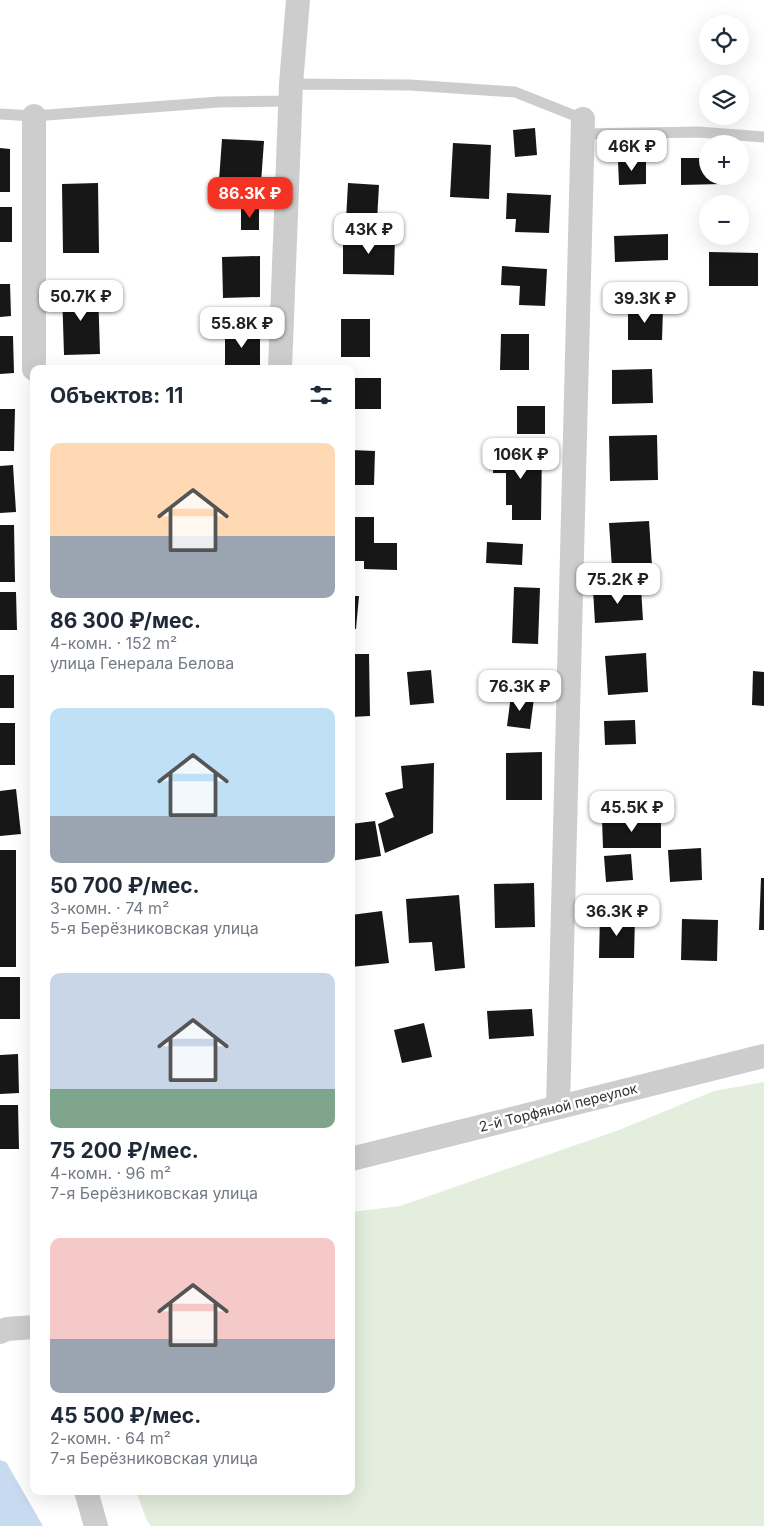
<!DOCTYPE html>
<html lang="ru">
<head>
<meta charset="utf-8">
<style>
  :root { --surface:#fff; --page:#f6f6f7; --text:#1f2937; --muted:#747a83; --accent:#f53324 }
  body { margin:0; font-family:Inter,sans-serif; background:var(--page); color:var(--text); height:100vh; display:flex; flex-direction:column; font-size:19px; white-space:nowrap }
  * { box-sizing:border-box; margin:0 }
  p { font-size:16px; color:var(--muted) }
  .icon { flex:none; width:28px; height:28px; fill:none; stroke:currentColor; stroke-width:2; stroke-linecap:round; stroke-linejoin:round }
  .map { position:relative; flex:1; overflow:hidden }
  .details { position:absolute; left:30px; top:365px; width:325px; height:1130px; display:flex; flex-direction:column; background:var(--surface); border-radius:10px; box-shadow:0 5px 20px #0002 }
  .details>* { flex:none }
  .controls { position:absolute; left:699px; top:15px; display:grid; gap:10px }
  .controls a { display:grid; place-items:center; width:50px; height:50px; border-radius:50%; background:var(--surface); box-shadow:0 5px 20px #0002; font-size:25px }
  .price { position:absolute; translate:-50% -42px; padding:0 11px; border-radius:10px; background:#fff; color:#222; font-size:16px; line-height:32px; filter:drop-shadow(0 1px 2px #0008) }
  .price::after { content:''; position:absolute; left:50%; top:30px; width:15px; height:11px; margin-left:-8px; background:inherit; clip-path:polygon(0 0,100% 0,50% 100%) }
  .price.active { background:var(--accent); color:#fff }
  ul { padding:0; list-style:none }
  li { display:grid; align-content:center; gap:10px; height:265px; padding:0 20px }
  li span { display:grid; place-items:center; height:155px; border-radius:10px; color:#555 }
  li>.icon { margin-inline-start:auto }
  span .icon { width:90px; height:90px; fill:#fffc; stroke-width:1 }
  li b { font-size:21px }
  h2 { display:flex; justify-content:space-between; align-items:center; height:60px; padding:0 20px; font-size:21px }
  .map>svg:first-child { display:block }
</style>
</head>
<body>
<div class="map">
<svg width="764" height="1526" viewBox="0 0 764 1526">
  <rect width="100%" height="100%" fill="#fff"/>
  <path fill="#e4eedd" d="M 764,1082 L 764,1526 L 151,1526 L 147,1521 L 136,1491 L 351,1491 L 351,1212 L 400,1206 L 619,1130 L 714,1091 Z"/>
  <path fill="#c8daf0" d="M 0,1460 L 6,1462 L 43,1526 L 0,1526 Z"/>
  <g fill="#171717">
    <path d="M 535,128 L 537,155 L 515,157 L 513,130 Z"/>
    <path d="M 222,139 L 264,141 L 260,197 L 218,194 Z"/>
    <path d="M 453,143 L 491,145 L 489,199 L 450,197 Z"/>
    <path d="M 0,148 L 10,149 L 10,192 L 0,192 Z"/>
    <path d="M 681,158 L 708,158 L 708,176 L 721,176 L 721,184 L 681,185 Z"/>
    <path d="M 646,160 L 646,184 L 619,185 L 618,161 Z"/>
    <path d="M 98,183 L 99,253 L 63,253 L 62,184 Z"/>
    <path d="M 348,183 L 379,185 L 377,221 L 346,220 Z"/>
    <path d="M 507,193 L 551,195 L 549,233 L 515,232 L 516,219 L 506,219 Z"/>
    <rect x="0" y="207" width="12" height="35"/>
    <path d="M 241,208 L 259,209 L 259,230 L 241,230 Z"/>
    <path d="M 668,234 L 668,260 L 615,262 L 614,236 Z"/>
    <path d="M 343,235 L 395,236 L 394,275 L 343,274 Z"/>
    <path d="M 709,252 L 758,253 L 758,286 L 709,286 Z"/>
    <path d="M 260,256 L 260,297 L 223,298 L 222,257 Z"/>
    <path d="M 502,266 L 547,269 L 545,306 L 519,305 L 520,286 L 501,285 Z"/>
    <path d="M 0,284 L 10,284 L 11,316 L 0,317 Z"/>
    <path d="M 98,289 L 100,354 L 64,355 L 62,290 Z"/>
    <path d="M 628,309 L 663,309 L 662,340 L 628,340 Z"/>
    <rect x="341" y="319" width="29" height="38"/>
    <rect x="225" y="329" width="35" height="40"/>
    <path d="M 501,334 L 529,334 L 529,370 L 500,370 Z"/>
    <path d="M 0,336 L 13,336 L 14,373 L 0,374 Z"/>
    <rect x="66" y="367" width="31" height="2"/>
    <path d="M 652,369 L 653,403 L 612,404 L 612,370 Z"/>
    <rect x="351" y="378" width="30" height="31"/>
    <rect x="517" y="406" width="28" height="28"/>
    <path d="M 0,409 L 15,409 L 14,451 L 0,451 Z"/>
    <path d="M 657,435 L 658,480 L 610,481 L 609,436 Z"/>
    <path d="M 494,447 L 542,448 L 541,520 L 512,520 L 512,505 L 506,505 L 506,473 L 493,473 Z"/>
    <path d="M 351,450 L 375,451 L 374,485 L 351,485 Z"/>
    <path d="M 13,465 L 16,512 L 0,513 L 0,466 Z"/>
    <path d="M 351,517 L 374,517 L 374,543 L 397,543 L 397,570 L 364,569 L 364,561 L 351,561 Z"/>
    <path d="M 649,521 L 652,566 L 612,569 L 609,523 Z"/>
    <path d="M 0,525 L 14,525 L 15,582 L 0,582 Z"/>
    <path d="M 487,542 L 523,544 L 522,565 L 486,563 Z"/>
    <path d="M 514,587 L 540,588 L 538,644 L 512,643 Z"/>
    <path d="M 641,588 L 643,620 L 595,623 L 593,590 Z"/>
    <path d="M 0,592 L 16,592 L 17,630 L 0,630 Z"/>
    <path d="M 351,596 L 359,596 L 356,629 L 351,629 Z"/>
    <path d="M 646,653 L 648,692 L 608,695 L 605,656 Z"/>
    <path d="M 351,654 L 369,654 L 370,716 L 351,717 Z"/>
    <path d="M 431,670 L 434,703 L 410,705 L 407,672 Z"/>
    <path d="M 753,671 L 764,672 L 764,706 L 752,705 Z"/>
    <rect x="0" y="675" width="14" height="33"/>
    <path d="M 511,695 L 534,698 L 530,729 L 507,726 Z"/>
    <path d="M 635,720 L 636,744 L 605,745 L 604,721 Z"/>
    <rect x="0" y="723" width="15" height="42"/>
    <path d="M 542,752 L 542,800 L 506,800 L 506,753 Z"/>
    <rect x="351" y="763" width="4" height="27"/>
    <path d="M 434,763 L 433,833 L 385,853 L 378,824 L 394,817 L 385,793 L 403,788 L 401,766 Z"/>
    <path d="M 16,789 L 21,834 L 0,836 L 0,791 Z"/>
    <path d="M 602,819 L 661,819 L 661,848 L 603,848 Z"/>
    <path d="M 375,821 L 381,856 L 351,861 L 351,824 Z"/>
    <path d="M 701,848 L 702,880 L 670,882 L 668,850 Z"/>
    <rect x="0" y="850" width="16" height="117"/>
    <path d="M 631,854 L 633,880 L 606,882 L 604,856 Z"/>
    <path d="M 761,878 L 764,878 L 764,930 L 759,930 Z"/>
    <path d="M 534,883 L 535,927 L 495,928 L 494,884 Z"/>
    <path d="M 459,895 L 465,968 L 435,971 L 432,942 L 409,943 L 406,899 Z"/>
    <path d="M 382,911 L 389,963 L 351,967 L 351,915 Z"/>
    <path d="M 600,915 L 635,916 L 634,958 L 599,958 Z"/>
    <path d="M 682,919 L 718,920 L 717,961 L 681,960 Z"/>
    <rect x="0" y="977" width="20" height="42"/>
    <path d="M 532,1009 L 534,1036 L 489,1039 L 487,1011 Z"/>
    <path d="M 424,1023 L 432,1057 L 402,1063 L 394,1030 Z"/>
    <path d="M 351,1042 L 354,1042 L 353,1083 L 351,1083 Z"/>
    <path d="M 18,1054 L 19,1093 L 0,1094 L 0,1055 Z"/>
    <path d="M 0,1105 L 18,1105 L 19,1149 L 0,1149 Z"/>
  </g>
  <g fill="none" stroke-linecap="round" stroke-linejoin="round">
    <g stroke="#cdcdcd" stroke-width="11">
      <path d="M 0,114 L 34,116 L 219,102 L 283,101 L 291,84 L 410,85 L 515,92 L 583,119"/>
      <path d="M 583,134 L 698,132 L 764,137"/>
    </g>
    <g stroke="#cdcdcd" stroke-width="24">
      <path d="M 34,116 L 34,369"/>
      <path d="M 280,369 L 291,84 L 298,0"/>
      <path d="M 558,1107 L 583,119"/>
      <path d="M 351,1159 L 764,1056"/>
      <path d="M 0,1332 L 7,1329 L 34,1327"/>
      <path d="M 86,1491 L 96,1526"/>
    </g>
  </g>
  <g text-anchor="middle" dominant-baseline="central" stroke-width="5" stroke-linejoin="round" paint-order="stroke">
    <g font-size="14" fill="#303030" stroke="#fff">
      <text transform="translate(558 1107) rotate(-14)">2-й Торфяной переулок</text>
    </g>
  </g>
</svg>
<div class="controls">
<a><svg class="icon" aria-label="locate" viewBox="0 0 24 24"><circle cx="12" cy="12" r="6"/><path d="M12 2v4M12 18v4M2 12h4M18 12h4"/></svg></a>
<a><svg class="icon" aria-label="layers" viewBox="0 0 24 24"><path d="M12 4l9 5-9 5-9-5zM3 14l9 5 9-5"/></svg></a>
<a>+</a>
<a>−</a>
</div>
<b class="price" style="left:632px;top:172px">46K ₽</b>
<b class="price active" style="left:250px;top:219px">86.3K ₽</b>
<b class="price" style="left:369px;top:255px">43K ₽</b>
<b class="price" style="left:81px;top:322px">50.7K ₽</b>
<b class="price" style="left:645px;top:324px">39.3K ₽</b>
<b class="price" style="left:242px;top:349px">55.8K ₽</b>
<b class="price" style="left:521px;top:480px">106K ₽</b>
<b class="price" style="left:618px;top:605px">75.2K ₽</b>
<b class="price" style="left:520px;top:712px">76.3K ₽</b>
<b class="price" style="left:632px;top:833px">45.5K ₽</b>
<b class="price" style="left:617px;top:937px">36.3K ₽</b>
<section class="details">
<h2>Объектов: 11<svg class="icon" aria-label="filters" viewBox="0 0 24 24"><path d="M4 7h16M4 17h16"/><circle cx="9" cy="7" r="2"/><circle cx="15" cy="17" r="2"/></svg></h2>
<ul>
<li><span style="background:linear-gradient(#ffd9b3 60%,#9aa5b1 0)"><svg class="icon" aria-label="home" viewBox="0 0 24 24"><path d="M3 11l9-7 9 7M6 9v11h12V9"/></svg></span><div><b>86 300 ₽/мес.</b><p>4-комн. · 152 m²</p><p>улица Генерала Белова</p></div></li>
<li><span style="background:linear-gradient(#bfe0f5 70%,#9aa5b1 0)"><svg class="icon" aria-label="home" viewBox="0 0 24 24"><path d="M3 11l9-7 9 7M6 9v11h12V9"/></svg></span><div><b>50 700 ₽/мес.</b><p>3-комн. · 74 m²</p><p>5-я Берёзниковская улица</p></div></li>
<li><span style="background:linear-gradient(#c9d6e8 75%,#7fa58c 0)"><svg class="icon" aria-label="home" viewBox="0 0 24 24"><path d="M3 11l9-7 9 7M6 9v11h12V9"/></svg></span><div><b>75 200 ₽/мес.</b><p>4-комн. · 96 m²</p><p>7-я Берёзниковская улица</p></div></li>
<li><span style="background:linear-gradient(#f6c9c9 65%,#9aa5b1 0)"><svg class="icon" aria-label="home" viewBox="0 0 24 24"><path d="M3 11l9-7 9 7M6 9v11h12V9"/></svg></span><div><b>45 500 ₽/мес.</b><p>2-комн. · 64 m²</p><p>7-я Берёзниковская улица</p></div></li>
</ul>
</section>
</div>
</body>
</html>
